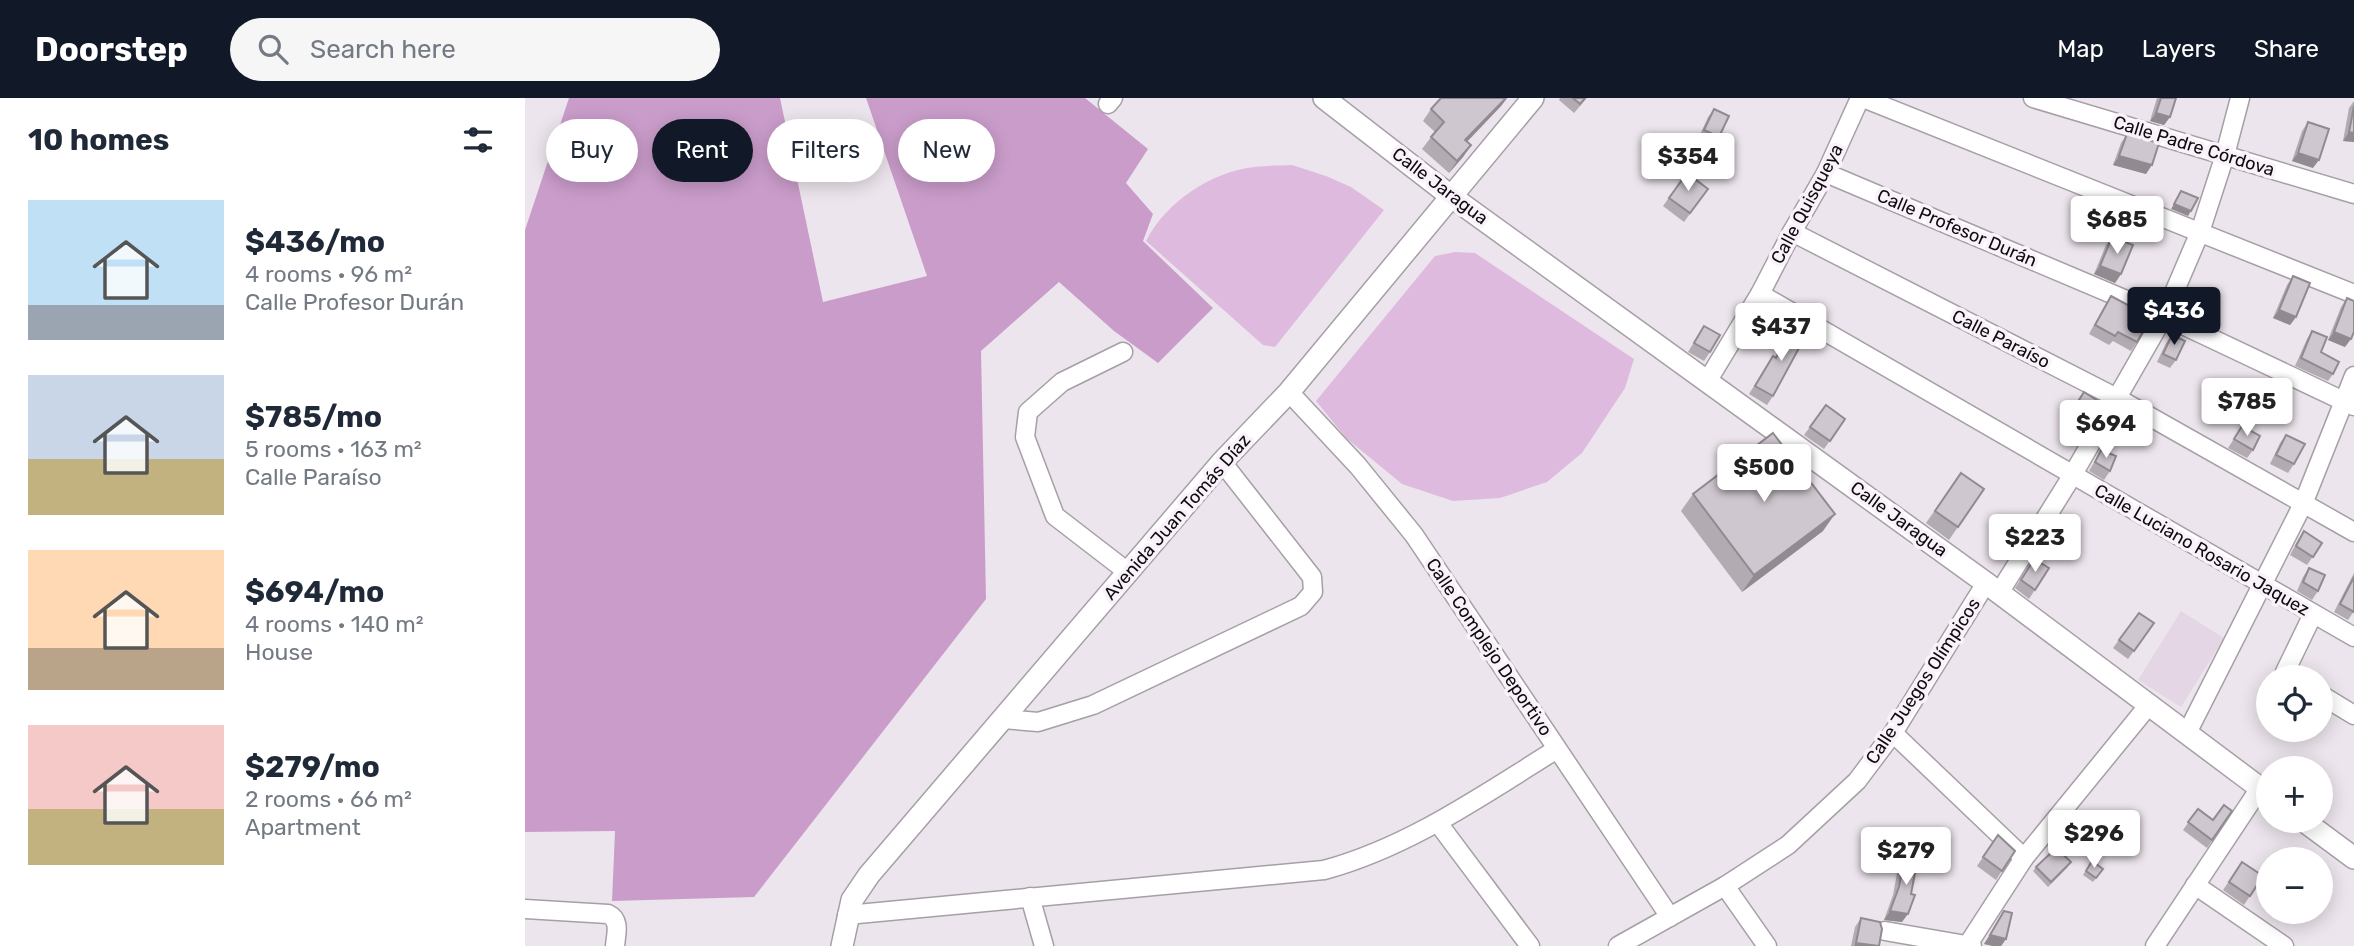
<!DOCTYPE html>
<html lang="en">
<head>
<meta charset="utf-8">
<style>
  :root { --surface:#fff; --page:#f6f6f7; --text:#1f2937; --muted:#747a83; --accent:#111827 }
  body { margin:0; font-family:Rubik,sans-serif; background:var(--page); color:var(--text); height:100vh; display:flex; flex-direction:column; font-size:26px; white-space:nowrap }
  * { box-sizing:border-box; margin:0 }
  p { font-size:23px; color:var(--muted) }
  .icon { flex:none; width:38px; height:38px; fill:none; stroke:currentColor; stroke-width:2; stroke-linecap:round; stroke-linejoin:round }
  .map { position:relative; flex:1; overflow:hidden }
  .sheet { display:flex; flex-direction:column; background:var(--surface); width:525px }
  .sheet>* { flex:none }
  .top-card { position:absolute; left:21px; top:21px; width:665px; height:63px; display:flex; gap:14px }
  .controls { position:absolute; left:1731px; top:567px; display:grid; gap:14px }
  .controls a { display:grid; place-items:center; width:77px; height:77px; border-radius:50%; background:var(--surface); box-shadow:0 4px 18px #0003; font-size:35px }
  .price { position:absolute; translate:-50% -60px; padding:0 16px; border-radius:7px; background:#fff; color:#222; font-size:23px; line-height:46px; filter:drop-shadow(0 2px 4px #0008) }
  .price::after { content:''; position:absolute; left:50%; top:42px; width:21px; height:16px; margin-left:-10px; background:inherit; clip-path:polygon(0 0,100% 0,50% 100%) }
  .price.current { background:var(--accent); color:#fff }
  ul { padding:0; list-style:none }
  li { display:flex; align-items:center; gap:21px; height:175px; padding:0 28px }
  li span { display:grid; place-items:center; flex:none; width:196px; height:140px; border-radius:0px; color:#555 }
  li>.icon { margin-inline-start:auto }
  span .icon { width:84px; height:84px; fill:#fffc; stroke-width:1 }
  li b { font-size:30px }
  h2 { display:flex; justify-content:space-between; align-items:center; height:84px; padding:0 28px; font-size:30px }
  .pill { padding:0 24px; border-radius:32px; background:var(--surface); box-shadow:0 4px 18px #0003; font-size:24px; line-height:63px }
  .pill.current { background:var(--accent); color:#fff }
  header { display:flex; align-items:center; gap:42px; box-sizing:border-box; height:98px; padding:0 35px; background:var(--accent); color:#fff }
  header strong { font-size:33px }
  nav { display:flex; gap:38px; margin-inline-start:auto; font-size:24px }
  .search { width:490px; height:63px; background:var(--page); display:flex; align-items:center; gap:18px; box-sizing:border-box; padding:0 24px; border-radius:38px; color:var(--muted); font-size:26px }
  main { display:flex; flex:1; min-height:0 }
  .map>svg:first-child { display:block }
</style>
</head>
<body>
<header>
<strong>Doorstep</strong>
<div class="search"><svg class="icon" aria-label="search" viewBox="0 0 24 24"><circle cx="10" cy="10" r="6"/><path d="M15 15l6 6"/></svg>Search here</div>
<nav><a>Map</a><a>Layers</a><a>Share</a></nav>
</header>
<main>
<section class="sheet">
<h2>10 homes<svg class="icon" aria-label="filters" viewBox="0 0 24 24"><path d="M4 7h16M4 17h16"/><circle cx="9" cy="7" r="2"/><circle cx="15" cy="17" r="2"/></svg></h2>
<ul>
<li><span style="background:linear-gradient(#bfe0f5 75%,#9aa5b1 0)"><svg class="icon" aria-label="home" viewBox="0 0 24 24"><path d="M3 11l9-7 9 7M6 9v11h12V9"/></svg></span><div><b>$436/mo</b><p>4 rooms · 96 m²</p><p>Calle Profesor Durán</p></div></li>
<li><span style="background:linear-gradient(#c9d6e8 60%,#c2b280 0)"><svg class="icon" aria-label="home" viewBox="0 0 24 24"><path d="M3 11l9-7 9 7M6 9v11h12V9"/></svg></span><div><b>$785/mo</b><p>5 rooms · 163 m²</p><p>Calle Paraíso</p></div></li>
<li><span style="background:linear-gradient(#ffd9b3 70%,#b9a48a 0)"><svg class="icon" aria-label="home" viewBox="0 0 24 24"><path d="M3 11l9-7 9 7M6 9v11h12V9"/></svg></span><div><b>$694/mo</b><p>4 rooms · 140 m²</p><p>House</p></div></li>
<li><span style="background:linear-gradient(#f6c9c9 60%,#c2b280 0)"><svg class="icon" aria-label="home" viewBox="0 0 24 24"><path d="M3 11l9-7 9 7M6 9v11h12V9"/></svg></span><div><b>$279/mo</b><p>2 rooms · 66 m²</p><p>Apartment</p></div></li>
</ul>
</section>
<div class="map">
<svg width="1829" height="848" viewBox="0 0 1829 848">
  <rect width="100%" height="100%" fill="#ede5ed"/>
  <path fill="#e4d6e4" d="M 1656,513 L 1699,540 L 1656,609 L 1613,582 Z"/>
  <g fill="#debbde">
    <path d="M 767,67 L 801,78 L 826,89 L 859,112 L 750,249 L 738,247 L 621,143 C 641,104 686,74 729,69 C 742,67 755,68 767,67 Z"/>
    <path d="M 930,154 L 950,155 L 1109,261 L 1100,290 L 1057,355 L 1022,384 L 975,400 L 928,403 L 877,386 L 821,340 L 791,303 L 910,158 Z"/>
  </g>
  <path fill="#ca9cca" d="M 44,0 L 255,0 L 298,204 L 402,178 L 341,0 L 560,0 L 623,51 L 601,85 L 628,116 L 618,143 L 688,210 L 633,265 L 589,233 L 534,184 L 456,253 L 461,501 L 229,799 L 87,803 L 90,733 L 0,734 L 0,132 Z"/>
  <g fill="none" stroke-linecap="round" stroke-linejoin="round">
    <defs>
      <g id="minor">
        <path d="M 1338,0 L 1829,196"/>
        <path d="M 1508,0 L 1829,96"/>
        <path d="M 583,6 L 588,0"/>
        <path d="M 1301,75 L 1639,218 L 1829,308"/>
        <path d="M 1267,134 L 1592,300 L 1829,434"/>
        <path d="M 1235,196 L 1829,539"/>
        <path d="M 598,254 L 537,284 L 503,314 L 500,339 L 530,418 L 604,475"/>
        <path d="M 1183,282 L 1235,196 L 1267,134 L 1301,75 L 1335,0"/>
        <path d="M 764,294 L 833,368 L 889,437 L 1145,819"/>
        <path d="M 1474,495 L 1547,378 L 1639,218 L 1675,134 L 1700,57 L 1715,0"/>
        <path d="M 1765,579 L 1760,574 L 1788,516"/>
        <path d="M 1796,597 L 1829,617"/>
        <path d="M 478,621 L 513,624 L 568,607 L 776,508 L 788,494 L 787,479 L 697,364"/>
        <path d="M 1368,635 L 1499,760 L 1623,608"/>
        <path d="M 1662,635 L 1778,406 L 1829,278"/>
        <path d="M 913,725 L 1005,848"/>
        <path d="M 1670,787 L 1759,848"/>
        <path d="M 1200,788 L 1242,848"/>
        <path d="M 505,799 L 519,848"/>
        <path d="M 0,811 L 83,816 C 96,822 91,836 90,848"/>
        <path d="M 322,817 L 799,772 C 884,749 958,697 1032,651"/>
        <path d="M 1360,833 L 1447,848"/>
        <path d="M 1093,848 L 1200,788 L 1263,747 L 1332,683 L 1368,635 L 1461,485"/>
        <path d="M 1442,848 L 1499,760"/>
        <path d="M 1630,848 L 1735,690"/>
      </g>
      <g id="tertiary">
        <path d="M 799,0 L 927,99 L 1461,485 L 1743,696"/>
        <path d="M 1779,723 L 1829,760"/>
        <path d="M 317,848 L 327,802 L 344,777 L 697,364 L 764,294 L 1008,0"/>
      </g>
    </defs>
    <use href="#minor" stroke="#a69fa6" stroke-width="21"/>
    <use href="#tertiary" stroke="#a69fa6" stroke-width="24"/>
    <use href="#minor" stroke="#fff" stroke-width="18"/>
    <use href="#tertiary" stroke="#fff" stroke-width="21"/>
  </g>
  <g fill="#b2abb2">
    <path d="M 916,0 L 982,0 L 976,8 L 942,44 L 946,47 L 938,59 L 924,75 L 897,51 L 910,34 L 898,23 L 906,11 Z"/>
    <path d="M 1035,0 L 1062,0 L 1049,15 L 1034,2 Z"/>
    <path d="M 1632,0 L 1651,0 L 1645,19 L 1639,27 L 1625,23 Z"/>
    <path d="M 1829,3 L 1829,44 L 1818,43 L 1824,10 Z"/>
    <path d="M 1189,11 L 1194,39 L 1188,48 L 1173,41 L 1183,19 Z"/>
    <path d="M 1783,24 L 1788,70 L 1767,63 L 1777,33 Z"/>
    <path d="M 1602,36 L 1621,76 L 1588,67 L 1596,45 Z"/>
    <path d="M 1162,75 L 1183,91 L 1159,124 L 1138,108 Z"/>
    <path d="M 1587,139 L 1596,176 L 1590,185 L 1569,176 L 1581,147 Z"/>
    <path d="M 1768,178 L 1771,219 L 1765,227 L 1748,220 L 1762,187 Z"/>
    <path d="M 1586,198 L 1612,244 L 1606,253 L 1588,243 L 1584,247 L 1564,236 L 1580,207 Z"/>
    <path d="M 1822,200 L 1820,249 L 1803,242 L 1816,209 Z"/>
    <path d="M 1179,228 L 1185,254 L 1179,263 L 1163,254 Z"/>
    <path d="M 1268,229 L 1248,298 L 1242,307 L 1224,296 L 1248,258 L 1250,259 Z"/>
    <path d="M 1787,233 L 1796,254 L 1808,276 L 1803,283 L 1770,268 L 1782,241 Z"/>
    <path d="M 1647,237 L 1651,262 L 1645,270 L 1632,264 L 1641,245 Z"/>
    <path d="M 1559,294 L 1559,327 L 1553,335 L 1538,327 Z"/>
    <path d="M 1301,307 L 1320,321 L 1299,351 L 1279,337 Z"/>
    <path d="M 1717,328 L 1728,352 L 1722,360 L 1703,350 Z"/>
    <path d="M 1761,337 L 1769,366 L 1763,375 L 1745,366 L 1755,345 Z"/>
    <path d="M 1576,352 L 1585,373 L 1579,382 L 1564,373 Z"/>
    <path d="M 1436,375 L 1459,391 L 1424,442 L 1401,425 Z"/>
    <path d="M 1168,396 L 1298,433 L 1217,494 L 1156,413 Z"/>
    <path d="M 1779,433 L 1797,445 L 1782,467 L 1765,457 L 1773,442 Z"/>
    <path d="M 1509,461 L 1524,470 L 1504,501 L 1490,490 Z"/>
    <path d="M 1784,470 L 1793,493 L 1787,502 L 1772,493 L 1778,479 Z"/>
    <path d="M 1829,475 L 1829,513 L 1823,522 L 1809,514 Z"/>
    <path d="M 1614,515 L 1629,525 L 1603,561 L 1588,550 Z"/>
    <path d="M 1673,711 L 1688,722 L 1707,713 L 1682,750 L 1658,732 Z"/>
    <path d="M 1473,737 L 1490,753 L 1471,782 L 1452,768 Z"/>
    <path d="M 1380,757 L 1386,796 L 1377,824 L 1359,822 L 1368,797 L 1374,765 Z"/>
    <path d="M 1567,763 L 1578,771 L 1568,784 L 1558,777 Z"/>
    <path d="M 1717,764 L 1738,778 L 1719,807 L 1698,792 Z"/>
    <path d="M 1511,769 L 1543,769 L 1523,789 L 1508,773 Z"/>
    <path d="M 1479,813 L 1481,841 L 1476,848 L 1468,848 L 1459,846 Z"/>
    <path d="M 1336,820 L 1354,848 L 1326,848 L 1330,829 Z"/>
  </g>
  <g fill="#918b91">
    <path d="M 981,0 L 982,0 L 976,8 L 932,54 L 940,42 Z"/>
    <path d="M 1631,15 L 1645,19 L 1639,27 L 1625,23 Z"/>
    <path d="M 1824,34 L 1829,35 L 1829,44 L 1818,43 Z"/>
    <path d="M 946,47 L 938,59 L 924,75 L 932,63 Z"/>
    <path d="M 1773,55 L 1794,62 L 1788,70 L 1767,63 Z"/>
    <path d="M 1594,58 L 1627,67 L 1621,76 L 1588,67 Z"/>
    <path d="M 1649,106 L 1666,113 L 1663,118 L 1646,111 Z"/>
    <path d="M 1575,168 L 1596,176 L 1590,185 L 1569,176 Z"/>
    <path d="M 1754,212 L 1771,219 L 1765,227 L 1748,220 Z"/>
    <path d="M 1809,234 L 1826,241 L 1820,249 L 1803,242 Z"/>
    <path d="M 1310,416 L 1298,433 L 1217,494 L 1229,477 Z"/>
    <path d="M 1365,813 L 1383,816 L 1377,824 L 1359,822 Z"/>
    <path d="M 1465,837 L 1481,841 L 1476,848 L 1468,848 L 1459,846 Z"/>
    <path d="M 1331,845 L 1349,848 L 1329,848 Z"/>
  </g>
  <g fill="#cfc7cf" stroke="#918b91" stroke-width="2">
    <path d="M 916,0 L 981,0 L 940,42 L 946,47 L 932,63 L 906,39 L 919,24 L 906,11 Z"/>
    <path d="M 1048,0 L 1060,0 L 1055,6 Z"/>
    <path d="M 1636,0 L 1651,0 L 1645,19 L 1631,15 Z"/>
    <path d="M 1829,8 L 1829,35 L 1824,34 Z"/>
    <path d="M 1189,11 L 1204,18 L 1194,39 L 1179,32 Z"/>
    <path d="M 1783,24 L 1804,31 L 1794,62 L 1773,55 Z"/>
    <path d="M 1602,36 L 1634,45 L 1627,67 L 1594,58 Z"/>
    <path d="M 1162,75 L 1183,91 L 1165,115 L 1144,100 Z"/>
    <path d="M 1656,93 L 1673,100 L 1666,113 L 1649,106 Z"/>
    <path d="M 1587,139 L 1608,147 L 1596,176 L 1575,168 Z"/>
    <path d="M 1768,178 L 1785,185 L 1771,219 L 1754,212 Z"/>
    <path d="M 1586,198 L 1610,211 L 1612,208 L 1628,216 L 1612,244 L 1593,234 L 1590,238 L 1570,227 Z"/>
    <path d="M 1822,200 L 1829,203 L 1829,234 L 1826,241 L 1809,234 Z"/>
    <path d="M 1179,228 L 1195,237 L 1185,254 L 1169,245 Z"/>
    <path d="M 1268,229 L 1281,237 L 1248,298 L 1230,288 L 1248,258 L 1251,260 Z"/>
    <path d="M 1787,233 L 1802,239 L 1796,254 L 1814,264 L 1808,276 L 1776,260 Z"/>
    <path d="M 1647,237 L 1660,243 L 1651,262 L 1638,256 Z"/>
    <path d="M 1559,294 L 1573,303 L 1559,327 L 1544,318 Z"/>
    <path d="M 1301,307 L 1320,321 L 1305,343 L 1285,329 Z"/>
    <path d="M 1717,328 L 1735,338 L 1728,352 L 1709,341 Z"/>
    <path d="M 1248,335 L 1310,416 L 1229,477 L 1168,396 Z"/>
    <path d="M 1761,337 L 1780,346 L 1769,366 L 1751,357 Z"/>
    <path d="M 1576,352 L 1591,358 L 1585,373 L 1570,364 Z"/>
    <path d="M 1436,375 L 1459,391 L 1433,429 L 1410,413 Z"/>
    <path d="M 1779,433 L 1797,445 L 1788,459 L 1771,448 Z"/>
    <path d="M 1509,461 L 1524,470 L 1510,492 L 1496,482 Z"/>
    <path d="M 1784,470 L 1800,477 L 1793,493 L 1778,484 Z"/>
    <path d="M 1829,479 L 1829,514 L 1815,506 Z"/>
    <path d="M 1614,515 L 1629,525 L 1609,553 L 1594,542 Z"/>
    <path d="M 1699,707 L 1707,713 L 1687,742 L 1663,724 L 1673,711 L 1688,722 Z"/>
    <path d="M 1473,737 L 1490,753 L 1477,773 L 1458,759 Z"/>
    <path d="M 1531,750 L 1546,764 L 1526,784 L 1511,769 Z"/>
    <path d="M 1380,757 L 1393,759 L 1386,796 L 1390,797 L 1383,816 L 1365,813 L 1374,789 Z"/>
    <path d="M 1567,763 L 1578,771 L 1571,780 L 1561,773 Z"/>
    <path d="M 1717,764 L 1738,778 L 1725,798 L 1704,784 Z"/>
    <path d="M 1479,813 L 1487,815 L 1481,841 L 1465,837 Z"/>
    <path d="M 1336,820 L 1355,824 L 1357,831 L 1354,848 L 1331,845 Z"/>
  </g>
  <g text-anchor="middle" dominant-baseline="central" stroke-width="7" stroke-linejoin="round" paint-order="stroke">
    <g font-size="18" fill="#0e0b0e" stroke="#faf2fa">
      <text transform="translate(1669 48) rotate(17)">Calle Padre Córdova</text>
      <text transform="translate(915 88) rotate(37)">Calle Jaragua</text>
      <text transform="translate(1282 106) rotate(-62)">Calle Quisqueya</text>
      <text transform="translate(1432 130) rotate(23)">Calle Profesor Durán</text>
      <text transform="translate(1476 241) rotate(27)">Calle Paraíso</text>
      <text transform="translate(652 419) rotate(-49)">Avenida Juan Tomás Díaz</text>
      <text transform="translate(1374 421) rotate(36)">Calle Jaragua</text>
      <text transform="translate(1677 452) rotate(30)">Calle Luciano Rosario Jaquez</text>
      <text transform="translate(964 549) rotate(56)">Calle Complejo Deportivo</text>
      <text transform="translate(1398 583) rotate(-57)">Calle Juegos Olímpicos</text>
    </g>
  </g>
</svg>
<div class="controls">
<a><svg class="icon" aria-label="locate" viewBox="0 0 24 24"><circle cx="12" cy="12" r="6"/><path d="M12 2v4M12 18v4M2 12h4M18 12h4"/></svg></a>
<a>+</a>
<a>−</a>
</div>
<b class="price" style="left:1163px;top:95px">$354</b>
<b class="price" style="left:1592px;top:158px">$685</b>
<b class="price current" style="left:1649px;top:249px">$436</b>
<b class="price" style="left:1256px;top:265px">$437</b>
<b class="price" style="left:1722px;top:340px">$785</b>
<b class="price" style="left:1581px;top:362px">$694</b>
<b class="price" style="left:1239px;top:406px">$500</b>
<b class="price" style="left:1510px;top:476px">$223</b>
<b class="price" style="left:1569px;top:772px">$296</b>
<b class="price" style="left:1381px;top:789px">$279</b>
<div class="top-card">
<a class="pill">Buy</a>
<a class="pill current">Rent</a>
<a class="pill">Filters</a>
<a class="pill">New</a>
</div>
</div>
</main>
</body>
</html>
